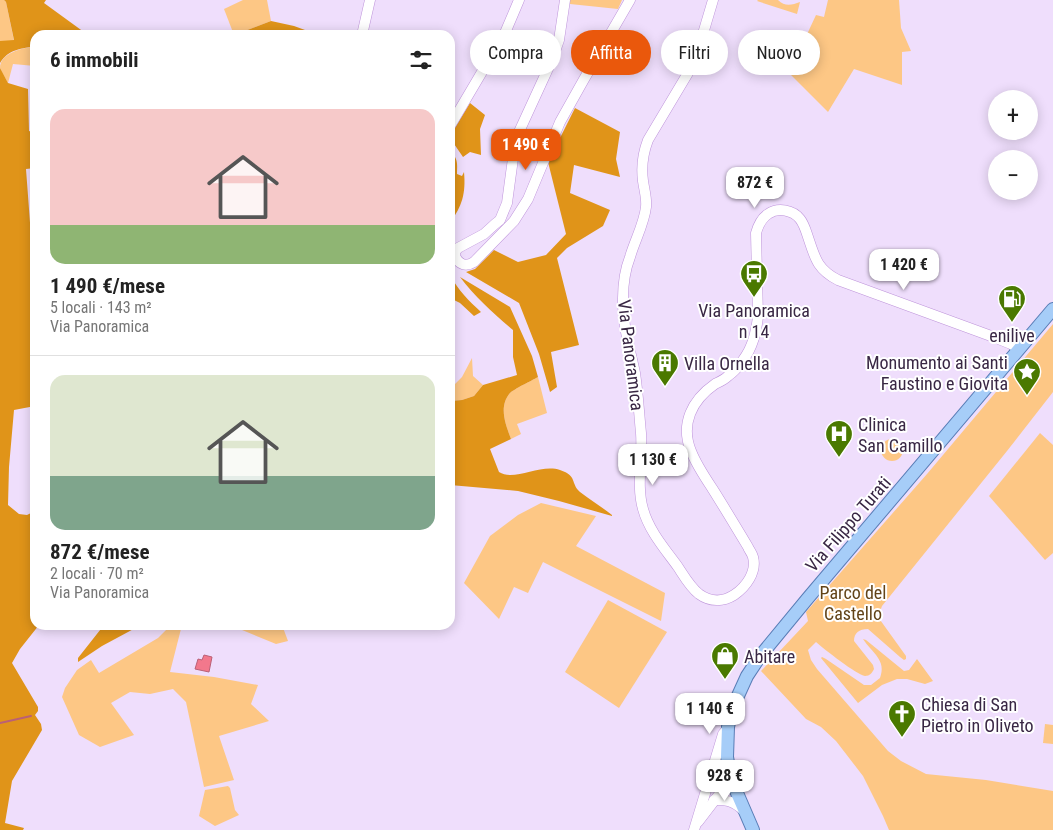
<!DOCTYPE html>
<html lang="it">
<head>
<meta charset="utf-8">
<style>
  :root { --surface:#fff; --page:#f6f6f6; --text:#222; --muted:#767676; --line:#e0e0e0; --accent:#ea580c }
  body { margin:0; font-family:"Roboto Condensed",sans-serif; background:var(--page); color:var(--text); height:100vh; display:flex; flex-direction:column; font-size:19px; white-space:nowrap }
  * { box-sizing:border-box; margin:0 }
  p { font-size:16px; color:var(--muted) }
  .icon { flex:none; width:28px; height:28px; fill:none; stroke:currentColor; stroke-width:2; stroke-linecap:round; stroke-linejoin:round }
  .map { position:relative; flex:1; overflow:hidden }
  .panel { position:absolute; left:30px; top:30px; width:425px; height:600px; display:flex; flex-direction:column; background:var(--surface); border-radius:15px; box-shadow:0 2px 12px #0003 }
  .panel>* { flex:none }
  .banner { position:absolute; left:470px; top:30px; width:475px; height:45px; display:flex; gap:10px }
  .buttons { position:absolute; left:988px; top:90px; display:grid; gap:10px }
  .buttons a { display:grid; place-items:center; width:50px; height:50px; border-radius:50%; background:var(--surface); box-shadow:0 2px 12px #0003; font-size:25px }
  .price { position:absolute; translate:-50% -42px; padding:0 11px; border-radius:10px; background:#fff; color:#222; font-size:16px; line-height:32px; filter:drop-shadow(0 1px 2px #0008) }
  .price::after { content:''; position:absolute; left:50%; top:30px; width:15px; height:11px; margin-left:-8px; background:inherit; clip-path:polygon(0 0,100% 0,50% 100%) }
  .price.on { background:var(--accent); color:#fff }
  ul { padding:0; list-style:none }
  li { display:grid; align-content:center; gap:10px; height:265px; padding:0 20px }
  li+li { border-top:1px solid var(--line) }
  li span { display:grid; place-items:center; height:155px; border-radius:15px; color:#555 }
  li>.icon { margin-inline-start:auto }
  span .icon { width:90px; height:90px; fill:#fffc; stroke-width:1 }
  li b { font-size:21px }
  h2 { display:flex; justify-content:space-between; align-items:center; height:60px; padding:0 20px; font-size:21px }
  .tag { padding:0 18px; border-radius:22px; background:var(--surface); box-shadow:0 2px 12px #0003; font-size:18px; line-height:45px }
  .tag.on { background:var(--accent); color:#fff }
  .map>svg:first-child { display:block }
</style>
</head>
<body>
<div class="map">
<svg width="1053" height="830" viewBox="0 0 1053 830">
  <rect width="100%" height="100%" fill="#efdefc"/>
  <g fill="#fdc785">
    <path d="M 0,0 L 4,0 L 6,2 L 14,41 L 0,41 Z"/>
    <path d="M 243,0 L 267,0 L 271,21 L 234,35 L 224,9 Z"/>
    <path d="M 570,0 L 622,0 L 618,9 L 570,4 Z"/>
    <path d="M 758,0 L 778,0 C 785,7 792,5 800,2 L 797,14 L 757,1 Z"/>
    <path d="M 828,0 L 899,0 L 901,28 L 911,51 L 902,52 L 902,85 L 854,69 L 828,112 L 789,73 L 816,15 L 824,17 Z"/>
    <path d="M 35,46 L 35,66 L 13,64 L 8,83 C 6,79 2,73 0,68 C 0,52 25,48 35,46 Z"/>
    <path d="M 1053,324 L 1053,392 L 1007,451 L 882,606 L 878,617 L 906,656 L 906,659 L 904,660 L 900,657 L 868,629 C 859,629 854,633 854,641 L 873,665 L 874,669 C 872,673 870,676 865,676 C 857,675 824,649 816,642 L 808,650 L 811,660 L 817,669 L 888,751 L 901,761 L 926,774 L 986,780 L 1053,791 L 1053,830 L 889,830 L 883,816 L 863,776 L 836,741 L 821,727 L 806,719 L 761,671 L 808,621 L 806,612 L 927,474 Z"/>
    <path d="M 472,358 L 473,376 L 483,385 L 474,396 L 462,400 L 450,401 L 450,389 L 462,377 Z"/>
    <path d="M 538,377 L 547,413 L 517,424 L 521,434 L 511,439 C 506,425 498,407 510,393 C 514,389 531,381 538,377 Z"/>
    <path d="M 1040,433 L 1053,445 L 1053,553 L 1045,560 L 989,496 Z"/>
    <circle cx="892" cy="450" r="11"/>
    <path d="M 541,503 L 596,516 L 576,546 L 665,593 L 661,621 L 543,562 L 528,593 L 514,587 L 499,619 L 464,583 L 490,536 L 518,515 Z"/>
    <path d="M 608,600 L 667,632 L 619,708 L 565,672 Z"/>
    <path d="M 171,625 L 182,625 L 170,672 L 214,677 L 258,685 L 251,704 L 269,721 L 219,736 L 234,780 L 204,787 L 186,702 L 173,689 L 150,694 L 130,692 L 111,703 L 134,735 L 100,747 L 79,735 L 62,697 L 65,688 L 77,670 L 91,660 L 99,673 L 158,638 Z"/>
    <path d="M 230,625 L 282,625 L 288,641 L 276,644 Z"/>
    <path d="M 863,639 L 866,640 L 904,671 L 909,670 L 917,659 L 933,681 L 925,684 L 907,679 L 897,679 L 882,685 L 858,703 L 821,658 L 822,657 L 826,659 L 864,685 L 871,685 L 880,678 C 887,660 872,653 863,639 Z"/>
    <path d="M 1045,724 L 1053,725 L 1053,744 L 1043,743 Z"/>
    <path d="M 228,786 L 230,788 L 235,810 L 239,815 L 215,826 L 199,816 L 205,790 Z"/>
  </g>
  <g fill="#e09419">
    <path d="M 4,0 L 46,0 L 44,3 L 88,35 L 35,35 L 35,46 C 20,49 9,49 0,63 L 0,41 L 14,40 L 6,2 Z"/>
    <path d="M 271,21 L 294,26 L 316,34 L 316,35 L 234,35 Z"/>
    <path d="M 0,68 L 8,83 L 28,89 L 29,131 L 35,133 L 35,168 L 26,169 L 31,236 L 35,237 L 35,406 L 14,410 L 9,467 L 8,505 L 19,514 L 27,515 L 35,511 L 35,625 L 39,625 L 20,649 L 12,663 L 38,707 L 38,711 L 35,715 L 41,724 L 42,730 L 12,781 L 5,823 L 24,828 L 23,830 L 0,830 Z"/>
    <path d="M 470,103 L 485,115 L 480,129 L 481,155 L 470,152 L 463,157 L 450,138 L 450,136 Z"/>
    <path d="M 575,108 L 620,132 L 616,159 L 620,177 L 574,165 L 570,193 L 610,210 L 603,226 L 567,248 L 557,258 L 579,345 L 551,352 L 557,387 L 550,392 L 539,354 L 519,303 L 466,272 L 475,269 L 494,250 L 518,262 L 546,255 L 566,234 L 548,162 Z"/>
    <path d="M 455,157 C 458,162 457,168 457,174 L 462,176 L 464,172 C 466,194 462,206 450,223 L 450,161 Z"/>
    <path d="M 450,275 C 458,290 469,301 481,312 L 474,316 L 460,303 L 450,298 Z"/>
    <path d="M 460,277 L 510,307 L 532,356 L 538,377 C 531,381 514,389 510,393 C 498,407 506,425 511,439 L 490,449 L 499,472 C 514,482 541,463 560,470 C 578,476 570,483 580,492 C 590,500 602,507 612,515 L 612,516 L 559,501 L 518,491 L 450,485 L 450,401 L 462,400 L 474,396 L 483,385 L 517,375 L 513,357 L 513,330 C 494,314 475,297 460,277 Z"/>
    <path d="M 104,625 L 141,625 L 102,646 L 78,662 L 78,658 Z"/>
  </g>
  <path fill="#f2788c" stroke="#ba6076" d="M 204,655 L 212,657 L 209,672 L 195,669 L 198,659 L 202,660 Z"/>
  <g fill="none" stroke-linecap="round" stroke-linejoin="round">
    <path stroke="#ba6076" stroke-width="2" d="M 0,723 L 31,716"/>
    <defs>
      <g id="minor">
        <path d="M 565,0 L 559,40 L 552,60 L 518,134 L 514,151 L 507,203 L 500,220 L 495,224 L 484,234 L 458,248 L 455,252 L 455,256 C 459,265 466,267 474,262 L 514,221 L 528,199 L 560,122 L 583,81 L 630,0"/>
        <path d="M 713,0 L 702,37 L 688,73 L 648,140 C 643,153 641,166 643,181 C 644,189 647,198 646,207 C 644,224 635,240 630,257 C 625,270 623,284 623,298 C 622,323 630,349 635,373 C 638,393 639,413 641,433 C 643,458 636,485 643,509 C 649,531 665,549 678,567 C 684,576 690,587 699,594 C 710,602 723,602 734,595 C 746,587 757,572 753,557 C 752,553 749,550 748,547 C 736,527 724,507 712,488 C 704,476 696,464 691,451 C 680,424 692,400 715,384 C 719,382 724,380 728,376 C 734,372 739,366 743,360 C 753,347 756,332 758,317 L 756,233 C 758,226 762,218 768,214 C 778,207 793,210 800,219 C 804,224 806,231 808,237 C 815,258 817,269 838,280 L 991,336 L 1011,344 L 1019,349"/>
        <path d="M 362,35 L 370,0"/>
        <path d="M 450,126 L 505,33 L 519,0"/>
        <path d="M 714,800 C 728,800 734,801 744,811"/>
        <path d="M 698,822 L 731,779"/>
        <path d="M 694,830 L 723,734 L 728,728"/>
      </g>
      <path id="major" d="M 753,830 L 731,779 L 727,757 L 728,727 L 732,709 L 747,676 L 761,655 L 808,598 L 1053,309"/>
    </defs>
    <use href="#minor" stroke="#be94da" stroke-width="11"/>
    <use href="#major" stroke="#597db6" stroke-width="14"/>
    <use href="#minor" stroke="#fff" stroke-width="10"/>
    <use href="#major" stroke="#a6cdf8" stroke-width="12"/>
  </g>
  <defs>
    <symbol id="bus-pin" viewBox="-11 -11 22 30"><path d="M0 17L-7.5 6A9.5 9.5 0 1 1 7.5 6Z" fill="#4a7900" stroke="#fff"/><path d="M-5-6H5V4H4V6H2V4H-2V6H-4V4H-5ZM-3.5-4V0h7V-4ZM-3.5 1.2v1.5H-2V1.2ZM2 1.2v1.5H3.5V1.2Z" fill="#fff"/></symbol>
    <symbol id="fuel-pin" viewBox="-11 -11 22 30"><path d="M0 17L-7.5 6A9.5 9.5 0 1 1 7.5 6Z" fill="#4a7900" stroke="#fff"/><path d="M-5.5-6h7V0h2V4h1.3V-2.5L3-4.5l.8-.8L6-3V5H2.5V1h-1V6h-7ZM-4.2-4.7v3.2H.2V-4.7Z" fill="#fff"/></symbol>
    <symbol id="building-pin" viewBox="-11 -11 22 30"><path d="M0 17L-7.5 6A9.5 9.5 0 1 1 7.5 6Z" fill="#4a7900" stroke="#fff"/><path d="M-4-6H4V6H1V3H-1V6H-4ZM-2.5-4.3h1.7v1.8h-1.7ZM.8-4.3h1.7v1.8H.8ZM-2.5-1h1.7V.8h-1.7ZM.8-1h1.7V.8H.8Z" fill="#fff"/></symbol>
    <symbol id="sight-pin" viewBox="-11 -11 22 30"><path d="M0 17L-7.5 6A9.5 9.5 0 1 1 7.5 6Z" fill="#4a7900" stroke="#fff"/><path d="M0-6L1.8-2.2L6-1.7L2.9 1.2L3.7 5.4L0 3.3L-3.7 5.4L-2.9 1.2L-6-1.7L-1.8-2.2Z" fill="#fff"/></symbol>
    <symbol id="hospital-pin" viewBox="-11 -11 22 30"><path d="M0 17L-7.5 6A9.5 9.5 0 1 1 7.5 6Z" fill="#4a7900" stroke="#fff"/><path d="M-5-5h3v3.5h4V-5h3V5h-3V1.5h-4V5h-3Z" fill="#fff"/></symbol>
    <symbol id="shop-pin" viewBox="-11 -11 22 30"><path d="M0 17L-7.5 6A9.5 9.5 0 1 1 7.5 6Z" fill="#4a7900" stroke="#fff"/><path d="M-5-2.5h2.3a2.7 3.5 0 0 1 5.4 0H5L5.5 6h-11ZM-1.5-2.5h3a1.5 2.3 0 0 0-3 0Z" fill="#fff"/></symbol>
    <symbol id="church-pin" viewBox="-11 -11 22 30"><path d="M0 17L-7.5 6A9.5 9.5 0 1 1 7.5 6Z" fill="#4a7900" stroke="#fff"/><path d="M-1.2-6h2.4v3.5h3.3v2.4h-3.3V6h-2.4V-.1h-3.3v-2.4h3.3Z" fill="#fff"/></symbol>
  </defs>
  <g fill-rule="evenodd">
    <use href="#bus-pin" x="738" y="258" width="32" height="43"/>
    <use href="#fuel-pin" x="996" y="283" width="32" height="43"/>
    <use href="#building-pin" x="649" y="347" width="32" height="43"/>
    <use href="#sight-pin" x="1011" y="356" width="32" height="43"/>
    <use href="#hospital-pin" x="823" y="418" width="32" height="43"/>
    <use href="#shop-pin" x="709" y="640" width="32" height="43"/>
    <use href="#church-pin" x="886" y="698" width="32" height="43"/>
  </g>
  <g text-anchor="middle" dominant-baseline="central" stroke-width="4" stroke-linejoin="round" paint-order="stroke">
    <g font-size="18" fill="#392744" stroke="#fff" text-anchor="start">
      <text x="754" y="310" text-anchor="middle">Via Panoramica<tspan x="754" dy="21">n 14</tspan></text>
      <text x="1012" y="335" text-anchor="middle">enilive</text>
      <text x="1008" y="362" text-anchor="end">Monumento ai Santi<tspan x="1008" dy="21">Faustino e Giovita</tspan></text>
      <text x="684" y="363">Villa Ornella</text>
      <text x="858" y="424">Clinica<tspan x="858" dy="21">San Camillo</tspan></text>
      <text x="744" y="656">Abitare</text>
      <text x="921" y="704">Chiesa di San<tspan x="921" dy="21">Pietro in Oliveto</tspan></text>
    </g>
    <g font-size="18" fill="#392744" stroke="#fff">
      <text transform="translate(631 355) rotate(83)">Via Panoramica</text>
      <text transform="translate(848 524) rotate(-49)">Via Filippo Turati</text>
    </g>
    <g font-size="18" fill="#624318" stroke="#fff">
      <text x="853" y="592">Parco del<tspan x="853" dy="21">Castello</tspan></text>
    </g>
  </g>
</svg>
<div class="buttons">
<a>+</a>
<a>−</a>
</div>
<b class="price on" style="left:526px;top:171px">1 490 €</b>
<b class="price" style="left:755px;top:209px">872 €</b>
<b class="price" style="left:904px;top:291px">1 420 €</b>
<b class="price" style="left:653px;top:486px">1 130 €</b>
<b class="price" style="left:710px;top:735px">1 140 €</b>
<b class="price" style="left:725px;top:802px">928 €</b>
<div class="banner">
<a class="tag">Compra</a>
<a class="tag on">Affitta</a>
<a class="tag">Filtri</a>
<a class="tag">Nuovo</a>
</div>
<section class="panel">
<h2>6 immobili<svg class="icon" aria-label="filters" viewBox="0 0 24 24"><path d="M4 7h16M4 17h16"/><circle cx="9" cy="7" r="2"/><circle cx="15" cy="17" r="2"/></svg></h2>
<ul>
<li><span style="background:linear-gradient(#f6c9c9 75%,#8fb573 0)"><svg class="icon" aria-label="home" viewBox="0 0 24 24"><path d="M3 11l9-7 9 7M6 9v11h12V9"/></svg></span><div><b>1 490 €/mese</b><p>5 locali · 143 m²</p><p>Via Panoramica</p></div></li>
<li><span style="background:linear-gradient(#dfe7d0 65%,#7fa58c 0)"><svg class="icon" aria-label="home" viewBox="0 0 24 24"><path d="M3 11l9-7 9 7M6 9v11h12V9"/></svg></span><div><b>872 €/mese</b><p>2 locali · 70 m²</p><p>Via Panoramica</p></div></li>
</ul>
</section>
</div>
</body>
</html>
